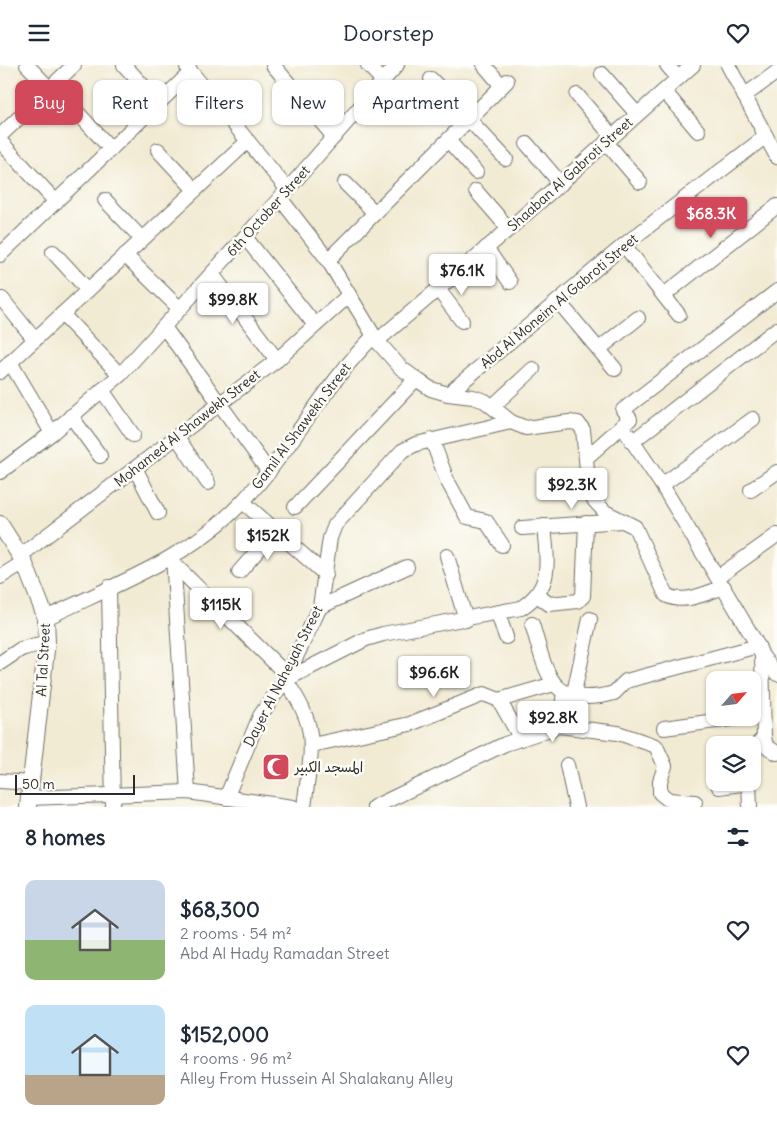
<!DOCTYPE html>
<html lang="en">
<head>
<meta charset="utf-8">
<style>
  :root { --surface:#fff; --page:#f2f2f3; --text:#1f2937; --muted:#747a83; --accent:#d1495b }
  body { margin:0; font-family:Delius,"Playpen Sans Arabic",sans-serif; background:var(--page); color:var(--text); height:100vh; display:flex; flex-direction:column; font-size:19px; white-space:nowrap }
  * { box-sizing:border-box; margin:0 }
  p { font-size:16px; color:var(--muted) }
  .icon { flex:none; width:28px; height:28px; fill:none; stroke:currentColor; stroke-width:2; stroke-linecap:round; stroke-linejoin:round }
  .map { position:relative; height:742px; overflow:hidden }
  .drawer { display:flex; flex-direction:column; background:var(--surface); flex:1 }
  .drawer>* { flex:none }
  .hud { position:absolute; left:15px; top:15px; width:500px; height:45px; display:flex; gap:10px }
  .needle { width:32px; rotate:62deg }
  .controls { position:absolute; left:706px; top:606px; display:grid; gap:10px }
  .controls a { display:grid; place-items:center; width:55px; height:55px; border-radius:10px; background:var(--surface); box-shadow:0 1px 4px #0004; font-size:25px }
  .scale { position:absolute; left:15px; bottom:12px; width:120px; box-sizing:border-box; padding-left:5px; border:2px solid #2b2b2b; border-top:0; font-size:14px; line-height:18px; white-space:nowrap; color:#2b2b2b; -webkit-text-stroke:4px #fdfcf7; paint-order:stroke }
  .price { position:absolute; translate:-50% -42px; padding:0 11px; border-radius:5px; background:#fff; color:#222; font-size:16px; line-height:32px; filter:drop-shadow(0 1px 2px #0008) }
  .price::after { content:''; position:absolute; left:50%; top:30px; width:15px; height:11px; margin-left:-8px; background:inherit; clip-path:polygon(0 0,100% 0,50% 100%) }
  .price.on { background:var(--accent); color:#fff }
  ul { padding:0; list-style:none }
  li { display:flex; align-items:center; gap:15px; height:125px; padding:0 25px }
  li span { display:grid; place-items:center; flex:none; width:140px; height:100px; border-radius:10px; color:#555 }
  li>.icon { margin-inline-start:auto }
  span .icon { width:60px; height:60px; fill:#fffc; stroke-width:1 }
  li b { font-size:21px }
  h2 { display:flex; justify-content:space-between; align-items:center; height:60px; padding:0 25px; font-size:21px }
  .pill { padding:0 18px; border-radius:10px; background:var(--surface); box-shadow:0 1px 4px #0004; font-size:18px; line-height:45px }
  .pill.on { background:var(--accent); color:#fff }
  header { display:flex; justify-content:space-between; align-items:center; height:65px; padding:0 25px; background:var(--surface); font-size:22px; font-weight:600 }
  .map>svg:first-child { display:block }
</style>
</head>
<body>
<header><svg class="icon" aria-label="menu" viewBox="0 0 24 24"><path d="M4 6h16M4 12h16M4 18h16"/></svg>Doorstep<svg class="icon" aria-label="heart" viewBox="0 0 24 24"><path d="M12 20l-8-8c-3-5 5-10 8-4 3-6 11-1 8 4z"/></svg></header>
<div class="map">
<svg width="777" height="742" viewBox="0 0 777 742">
  <rect width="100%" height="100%" fill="#fdfcf7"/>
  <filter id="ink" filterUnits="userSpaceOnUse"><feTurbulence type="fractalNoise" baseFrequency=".02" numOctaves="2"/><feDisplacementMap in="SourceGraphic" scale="10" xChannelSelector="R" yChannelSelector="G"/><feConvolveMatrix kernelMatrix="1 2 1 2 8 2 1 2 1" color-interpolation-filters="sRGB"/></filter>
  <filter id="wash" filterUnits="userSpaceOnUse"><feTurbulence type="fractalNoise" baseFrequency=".0096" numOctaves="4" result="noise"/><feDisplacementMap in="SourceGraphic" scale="20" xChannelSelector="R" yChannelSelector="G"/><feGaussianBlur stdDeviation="1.12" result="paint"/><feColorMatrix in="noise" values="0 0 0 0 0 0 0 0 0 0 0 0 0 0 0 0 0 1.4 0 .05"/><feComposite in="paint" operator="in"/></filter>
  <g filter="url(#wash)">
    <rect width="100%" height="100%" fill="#f2ebd4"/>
  </g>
  <g filter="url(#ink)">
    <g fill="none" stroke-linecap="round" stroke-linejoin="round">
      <defs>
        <g id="minor">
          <path d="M 27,0 L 50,24"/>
          <path d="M 124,0 L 159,38"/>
          <path d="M 273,0 L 334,72"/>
          <path d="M 368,0 L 383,16"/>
          <path d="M 484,0 L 502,21"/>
          <path d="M 667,0 L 678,13"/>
          <path d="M 728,0 L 777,92"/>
          <path d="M 187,2 L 288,125"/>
          <path d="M 602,9 L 637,49"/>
          <path d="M 431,14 L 506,94"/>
          <path d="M 53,21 L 111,84"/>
          <path d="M 664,26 L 698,66"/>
          <path d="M 577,30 L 612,71"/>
          <path d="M 744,31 L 777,7"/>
          <path d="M 0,71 L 74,0"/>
          <path d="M 448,75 L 476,107"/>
          <path d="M 0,76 L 56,137"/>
          <path d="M 606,77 L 640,117"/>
          <path d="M 527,79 L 561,119"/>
          <path d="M 158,85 L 195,125"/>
          <path d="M 345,118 L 375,148"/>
          <path d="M 476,126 L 509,164"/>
          <path d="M 280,133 L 328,195 L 377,276 L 401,303 L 416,314 L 431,324 L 448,329 L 473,332 L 485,336 L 511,357 L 526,363 L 569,357 L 578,358 L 583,365 L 589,424 L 594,435 L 605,447 L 635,462 L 666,530 C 683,540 706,528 724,522"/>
          <path d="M 105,135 L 142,174"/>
          <path d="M 245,172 L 315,260"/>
          <path d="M 624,180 L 679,250"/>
          <path d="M 486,183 L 510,217"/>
          <path d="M 53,187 L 88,225"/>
          <path d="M 0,190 L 191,7"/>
          <path d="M 125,190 L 180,244"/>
          <path d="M 328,195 L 507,16"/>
          <path d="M 212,209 L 277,295"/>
          <path d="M 438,224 L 462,256"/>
          <path d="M 664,230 L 777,141"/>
          <path d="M 2,234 L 35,275"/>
          <path d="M 558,236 L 615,304"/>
          <path d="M 62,249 L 120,310"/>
          <path d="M 164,262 L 269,407"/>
          <path d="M 377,276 L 509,164 L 693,0"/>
          <path d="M 599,284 L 638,253"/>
          <path d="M 10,297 L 52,368"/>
          <path d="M 0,307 L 248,76"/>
          <path d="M 102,325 L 133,370"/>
          <path d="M 448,329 L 624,180 L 766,71"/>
          <path d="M 493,341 L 533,304"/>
          <path d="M 71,351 L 100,391"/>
          <path d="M 622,361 L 662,420 L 758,581 L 762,591 L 764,672 L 766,681 L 777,688"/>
          <path d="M 177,372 L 208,418"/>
          <path d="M 432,375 L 447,415 L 467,452 L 486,456 L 502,480"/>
          <path d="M 632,377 L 777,264"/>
          <path d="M 586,393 L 630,354 L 623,345 L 777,226"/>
          <path d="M 135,403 L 158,448"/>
          <path d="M 0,407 L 52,368 L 120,310 L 280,133 L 397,0"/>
          <path d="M 662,420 L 753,354"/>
          <path d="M 751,425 L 777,407"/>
          <path d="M 243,437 L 326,510"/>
          <path d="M 295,442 L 416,314"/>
          <path d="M 522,463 L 622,456"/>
          <path d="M 20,491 L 277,295 L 349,230"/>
          <path d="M 173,491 L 188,727"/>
          <path d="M 447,491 L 466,555"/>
          <path d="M 174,499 L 287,610"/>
          <path d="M 239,507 L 276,465"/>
          <path d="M 0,512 L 24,497"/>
          <path d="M 718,512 L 777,470"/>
          <path d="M 109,522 L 113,742"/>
          <path d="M 537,530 L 549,539 L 578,536 L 583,531 L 586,458"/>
          <path d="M 320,542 L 407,502"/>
          <path d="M 498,549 L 506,572"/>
          <path d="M 46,553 C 114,520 192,492 244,435 C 292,384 324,320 374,271"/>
          <path d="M 532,559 C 547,609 550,645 614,628 L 626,616 L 758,581"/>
          <path d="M 762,591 L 777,609"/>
          <path d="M 0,598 L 21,584 L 47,577"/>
          <path d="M 573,632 L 590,554"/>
          <path d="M 499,635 L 554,619"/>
          <path d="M 559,661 L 564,628"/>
          <path d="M 664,663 L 745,652"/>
          <path d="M 312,680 L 410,659 L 484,629 L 499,635 L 521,674"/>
          <path d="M 752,685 L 764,672"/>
          <path d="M 567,700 L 576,742"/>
          <path d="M 0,716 L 31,718"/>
          <path d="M 749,718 L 750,742"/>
          <path d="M 719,722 L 749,718"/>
          <path d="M 29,733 L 188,727 L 293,742"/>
          <path d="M 226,733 L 260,651 L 285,615 L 320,542 L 330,473 L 335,460 L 402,386 L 416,379 L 511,357"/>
          <path d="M 304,742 C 311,685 321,664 285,615 L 366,574 L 383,569 L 521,543 C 554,522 547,496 544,461"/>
          <path d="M 374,742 L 505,679 L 559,661 L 618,668 L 656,681 L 665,701 L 660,716 L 660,728 L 669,735 L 695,737"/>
        </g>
        <path id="tertiary" d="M 0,459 L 24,497 L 46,553 L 47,577 L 28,742"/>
      </defs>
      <use href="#minor" stroke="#716e66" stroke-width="16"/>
      <use href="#tertiary" stroke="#716e66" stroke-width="18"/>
      <use href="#minor" stroke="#fff" stroke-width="14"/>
      <use href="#tertiary" stroke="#fff" stroke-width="16"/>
    </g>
  </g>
  <defs>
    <symbol id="mosque-square" viewBox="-11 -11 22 22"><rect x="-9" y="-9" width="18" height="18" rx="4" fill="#d1495b" stroke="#fdfcf7"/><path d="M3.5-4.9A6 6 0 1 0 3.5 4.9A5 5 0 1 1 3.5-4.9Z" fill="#fff"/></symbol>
  </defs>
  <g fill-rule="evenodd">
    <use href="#mosque-square" x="260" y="686" width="32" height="32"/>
  </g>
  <g text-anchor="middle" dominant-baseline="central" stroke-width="5" stroke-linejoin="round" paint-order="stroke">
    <g font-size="14" fill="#2b2b2b" stroke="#fdfcf7">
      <text transform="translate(570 109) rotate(-42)">Shaaban Al Gabroti Street</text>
      <text transform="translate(268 146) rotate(-48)">6th October Street</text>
      <text transform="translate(559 236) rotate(-40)">Abd Al Moneim Al Gabroti Street</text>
      <text transform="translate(301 361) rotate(-53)">Gamil Al Shawekh Street</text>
      <text transform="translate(187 363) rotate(-38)">Mohamed Al Shawekh Street</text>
      <text transform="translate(43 595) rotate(-87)">Al Tal Street</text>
      <text transform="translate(283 611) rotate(-63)">Dayer Al Naheyah Street</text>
    </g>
    <g font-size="14" fill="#2b2b2b" stroke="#fdfcf7" text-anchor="start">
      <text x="295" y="702">المسجد الكبير</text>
    </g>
  </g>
</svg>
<div class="controls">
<a><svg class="needle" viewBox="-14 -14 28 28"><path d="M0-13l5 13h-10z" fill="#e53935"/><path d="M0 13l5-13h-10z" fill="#747a83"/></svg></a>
<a><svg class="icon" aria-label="layers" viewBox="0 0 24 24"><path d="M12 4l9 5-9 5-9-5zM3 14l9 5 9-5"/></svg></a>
</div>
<div class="scale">50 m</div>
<b class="price on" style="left:711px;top:174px">$68.3K</b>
<b class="price" style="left:462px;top:231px">$76.1K</b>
<b class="price" style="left:233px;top:260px">$99.8K</b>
<b class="price" style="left:572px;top:445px">$92.3K</b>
<b class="price" style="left:268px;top:496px">$152K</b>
<b class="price" style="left:221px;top:565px">$115K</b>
<b class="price" style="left:434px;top:633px">$96.6K</b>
<b class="price" style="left:553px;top:678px">$92.8K</b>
<div class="hud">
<a class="pill on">Buy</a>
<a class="pill">Rent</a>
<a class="pill">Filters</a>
<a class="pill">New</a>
<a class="pill">Apartment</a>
</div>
</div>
<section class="drawer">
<h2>8 homes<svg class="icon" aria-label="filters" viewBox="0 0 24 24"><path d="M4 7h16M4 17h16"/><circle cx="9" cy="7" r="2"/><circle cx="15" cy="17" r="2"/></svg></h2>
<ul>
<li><span style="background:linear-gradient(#c9d6e8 60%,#8fb573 0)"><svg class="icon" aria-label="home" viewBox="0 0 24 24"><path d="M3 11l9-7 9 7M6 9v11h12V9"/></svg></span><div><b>$68,300</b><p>2 rooms · 54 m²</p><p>Abd Al Hady Ramadan Street</p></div><svg class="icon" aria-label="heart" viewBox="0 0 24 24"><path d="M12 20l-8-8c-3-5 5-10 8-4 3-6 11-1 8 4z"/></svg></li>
<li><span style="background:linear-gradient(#bfe0f5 70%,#b9a48a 0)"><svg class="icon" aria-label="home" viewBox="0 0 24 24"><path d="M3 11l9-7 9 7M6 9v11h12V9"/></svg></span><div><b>$152,000</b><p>4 rooms · 96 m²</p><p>Alley From Hussein Al Shalakany Alley</p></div><svg class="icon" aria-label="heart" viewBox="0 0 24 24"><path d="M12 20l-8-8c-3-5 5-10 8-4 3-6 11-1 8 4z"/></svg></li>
</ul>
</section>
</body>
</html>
